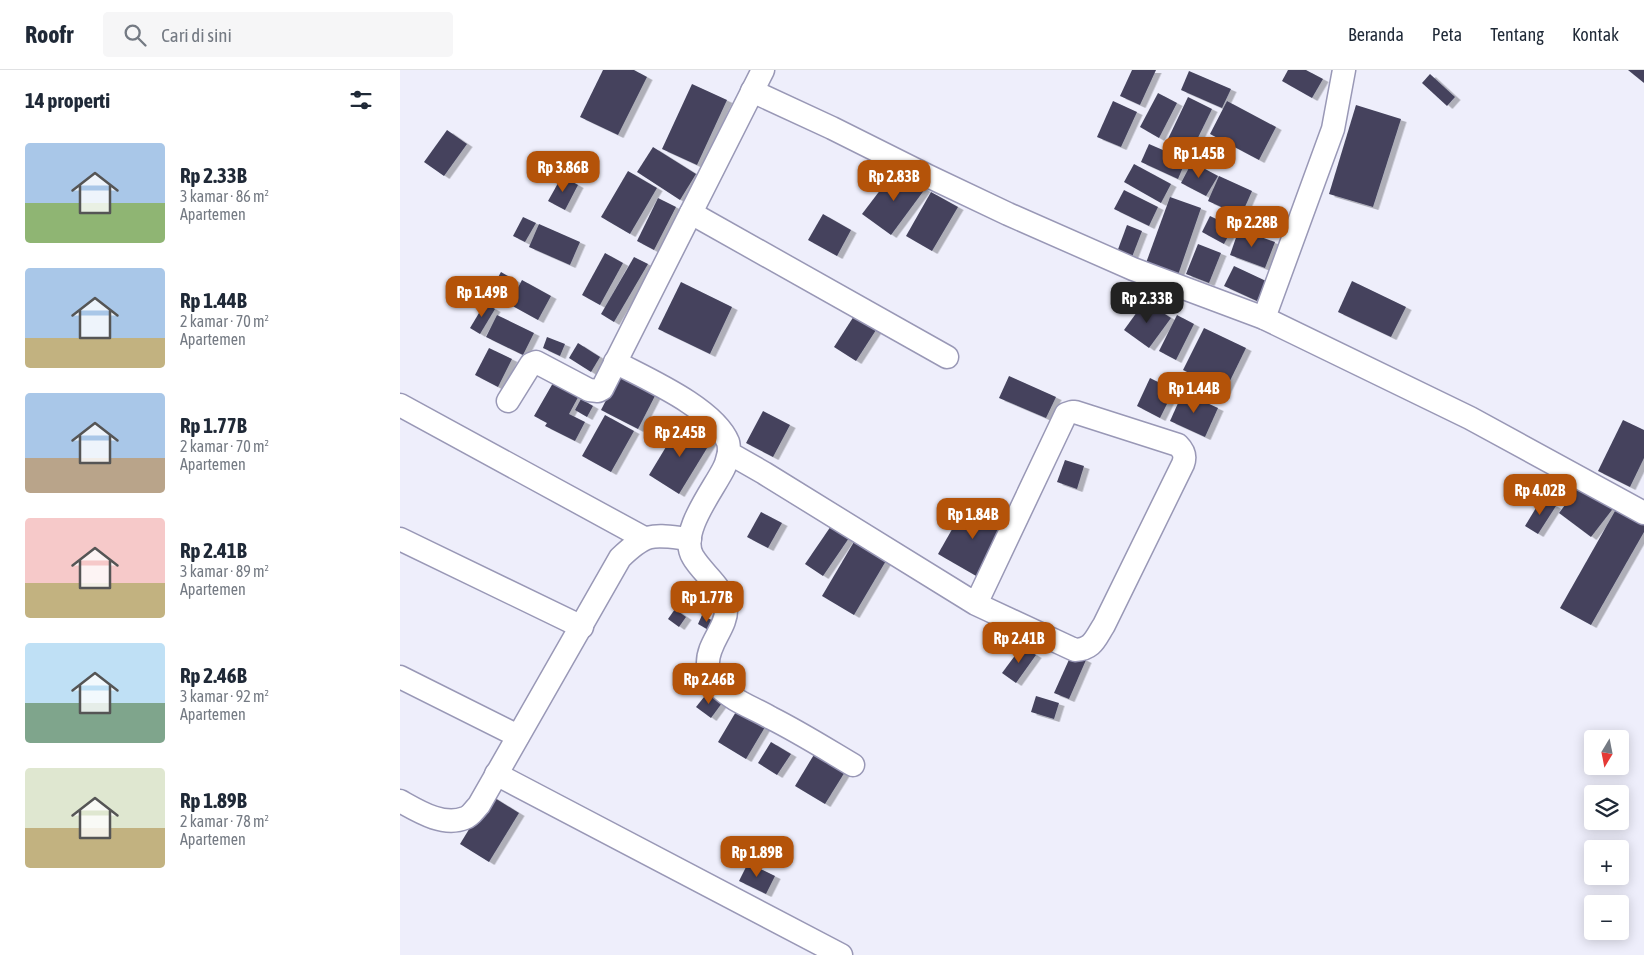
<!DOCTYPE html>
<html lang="id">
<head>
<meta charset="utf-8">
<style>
  :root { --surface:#fff; --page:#f6f6f7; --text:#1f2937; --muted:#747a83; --line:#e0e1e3; --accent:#b45309 }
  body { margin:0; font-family:"Asap Condensed",sans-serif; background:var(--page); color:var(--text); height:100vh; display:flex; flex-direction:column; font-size:19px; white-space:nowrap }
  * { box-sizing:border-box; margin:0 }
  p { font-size:16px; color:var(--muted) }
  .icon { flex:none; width:28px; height:28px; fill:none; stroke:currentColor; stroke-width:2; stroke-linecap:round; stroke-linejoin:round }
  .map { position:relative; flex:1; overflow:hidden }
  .panel { display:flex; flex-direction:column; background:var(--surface); width:400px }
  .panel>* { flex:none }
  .needle { width:32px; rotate:190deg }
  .fabs { position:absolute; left:1184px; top:660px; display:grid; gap:10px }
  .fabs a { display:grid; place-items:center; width:45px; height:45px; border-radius:5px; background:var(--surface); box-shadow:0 2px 12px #0003; font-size:25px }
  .price { position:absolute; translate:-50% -42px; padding:0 11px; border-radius:10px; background:var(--accent); color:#fff; font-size:16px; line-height:32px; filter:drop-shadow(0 1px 2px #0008) }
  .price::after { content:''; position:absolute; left:50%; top:30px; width:15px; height:11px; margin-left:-8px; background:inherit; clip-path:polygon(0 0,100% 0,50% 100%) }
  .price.active { background:#222; color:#fff }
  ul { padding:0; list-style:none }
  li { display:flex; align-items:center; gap:15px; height:125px; padding:0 25px }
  li span { display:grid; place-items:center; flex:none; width:140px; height:100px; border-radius:5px; color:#555 }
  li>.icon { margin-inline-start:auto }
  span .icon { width:60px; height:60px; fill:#fffc; stroke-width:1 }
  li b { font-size:21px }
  h2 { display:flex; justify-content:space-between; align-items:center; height:60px; padding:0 25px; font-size:21px }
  header { display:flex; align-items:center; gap:30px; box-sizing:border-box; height:70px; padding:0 25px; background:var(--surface); border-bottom:1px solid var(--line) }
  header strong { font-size:24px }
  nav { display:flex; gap:28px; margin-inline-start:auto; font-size:18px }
  .search { width:350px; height:45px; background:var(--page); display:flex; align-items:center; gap:12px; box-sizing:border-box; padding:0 18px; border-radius:5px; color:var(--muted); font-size:19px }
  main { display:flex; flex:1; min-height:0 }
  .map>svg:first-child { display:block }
</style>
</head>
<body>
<header>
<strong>Roofr</strong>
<div class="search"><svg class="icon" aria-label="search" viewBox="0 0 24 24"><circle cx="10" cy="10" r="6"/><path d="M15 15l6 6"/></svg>Cari di sini</div>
<nav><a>Beranda</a><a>Peta</a><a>Tentang</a><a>Kontak</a></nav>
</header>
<main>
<section class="panel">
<h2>14 properti<svg class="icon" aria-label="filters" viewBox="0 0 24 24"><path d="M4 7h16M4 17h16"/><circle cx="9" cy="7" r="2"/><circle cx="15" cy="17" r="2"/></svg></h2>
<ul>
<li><span style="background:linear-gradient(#a9c7e8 60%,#8fb573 0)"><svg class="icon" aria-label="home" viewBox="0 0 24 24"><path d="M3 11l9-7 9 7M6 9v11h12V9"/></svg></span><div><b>Rp 2.33B</b><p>3 kamar · 86 m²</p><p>Apartemen</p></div></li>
<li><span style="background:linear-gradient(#a9c7e8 70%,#c2b280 0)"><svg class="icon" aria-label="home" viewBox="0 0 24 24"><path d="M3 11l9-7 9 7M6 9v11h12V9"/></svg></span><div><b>Rp 1.44B</b><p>2 kamar · 70 m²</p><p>Apartemen</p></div></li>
<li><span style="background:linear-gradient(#a9c7e8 65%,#b9a48a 0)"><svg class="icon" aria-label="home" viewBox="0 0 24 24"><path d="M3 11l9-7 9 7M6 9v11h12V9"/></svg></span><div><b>Rp 1.77B</b><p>2 kamar · 70 m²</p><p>Apartemen</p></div></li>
<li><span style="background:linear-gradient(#f6c9c9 65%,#c2b280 0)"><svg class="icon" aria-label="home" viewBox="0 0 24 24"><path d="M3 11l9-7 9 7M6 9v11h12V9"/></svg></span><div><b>Rp 2.41B</b><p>3 kamar · 89 m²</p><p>Apartemen</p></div></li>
<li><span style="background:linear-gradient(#bfe0f5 60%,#7fa58c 0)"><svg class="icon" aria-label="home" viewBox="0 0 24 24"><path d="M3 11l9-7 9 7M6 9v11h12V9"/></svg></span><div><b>Rp 2.46B</b><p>3 kamar · 92 m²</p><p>Apartemen</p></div></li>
<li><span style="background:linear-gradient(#dfe7d0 60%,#c2b280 0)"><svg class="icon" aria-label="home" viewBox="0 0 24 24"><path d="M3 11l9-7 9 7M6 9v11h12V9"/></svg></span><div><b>Rp 1.89B</b><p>2 kamar · 78 m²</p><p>Apartemen</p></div></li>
</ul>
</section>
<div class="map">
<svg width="1244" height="885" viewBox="0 0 1244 885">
  <defs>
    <filter id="shadow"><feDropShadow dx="5.5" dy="3" stdDeviation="0" flood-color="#0004"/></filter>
  </defs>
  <rect width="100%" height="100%" fill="#eeeefb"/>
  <g fill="#44435d" filter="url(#shadow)">
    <path d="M 203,0 L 234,0 L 247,7 L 218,65 L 180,47 Z"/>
    <path d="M 732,0 L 756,0 L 740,35 L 720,26 Z"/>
    <path d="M 888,0 L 906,0 L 923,9 L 912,28 L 882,11 Z"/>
    <path d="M 1228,0 L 1244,0 L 1244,13 Z"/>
    <path d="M 789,1 L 831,19 L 822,38 L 781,20 Z"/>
    <path d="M 1030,4 L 1055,27 L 1047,36 L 1022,13 Z"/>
    <path d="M 292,14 L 327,30 L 297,95 L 262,79 Z"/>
    <path d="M 758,23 L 777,33 L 759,68 L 740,57 Z"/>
    <path d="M 788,27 L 812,39 L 791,82 L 767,71 Z"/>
    <path d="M 713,31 L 737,42 L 721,77 L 697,67 Z"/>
    <path d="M 827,31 L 876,57 L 859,90 L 810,64 Z"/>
    <path d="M 956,35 L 1001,49 L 973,137 L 929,124 Z"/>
    <path d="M 47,60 L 67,74 L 44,106 L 24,92 Z"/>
    <path d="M 749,74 L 786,90 L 778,109 L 741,92 Z"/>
    <path d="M 253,77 L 296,104 L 280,130 L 237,102 Z"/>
    <path d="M 174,87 L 183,95 L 172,106 L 164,98 Z"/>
    <path d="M 792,92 L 818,106 L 806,126 L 781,113 Z"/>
    <path d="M 734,94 L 771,114 L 761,133 L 724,112 Z"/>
    <path d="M 497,98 L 525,119 L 491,165 L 462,144 Z"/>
    <path d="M 228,101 L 257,118 L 230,164 L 201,147 Z"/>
    <path d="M 162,106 L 178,115 L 165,140 L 148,131 Z"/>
    <path d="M 819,106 L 852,121 L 841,146 L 808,131 Z"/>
    <path d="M 724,120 L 758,137 L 749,156 L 714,139 Z"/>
    <path d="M 531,122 L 558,137 L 532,181 L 506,166 Z"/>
    <path d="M 770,127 L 801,138 L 778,205 L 746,193 Z"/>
    <path d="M 258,128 L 276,137 L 254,180 L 237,171 Z"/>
    <path d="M 423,144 L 451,160 L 437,186 L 408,170 Z"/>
    <path d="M 810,146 L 833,157 L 824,174 L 802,162 Z"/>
    <path d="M 123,147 L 136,153 L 125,172 L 113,166 Z"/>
    <path d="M 139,154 L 180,172 L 170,195 L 129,177 Z"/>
    <path d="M 727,155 L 742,161 L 732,187 L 717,182 Z"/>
    <path d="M 839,159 L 875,172 L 865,198 L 830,185 Z"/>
    <path d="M 798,174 L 821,183 L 809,213 L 786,204 Z"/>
    <path d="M 205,183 L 223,193 L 200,235 L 182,225 Z"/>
    <path d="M 234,187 L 248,194 L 214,252 L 201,244 Z"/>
    <path d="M 834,196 L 866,211 L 857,231 L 824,216 Z"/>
    <path d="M 101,202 L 115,210 L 103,234 L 88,225 Z"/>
    <path d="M 122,210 L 151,226 L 138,250 L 109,234 Z"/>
    <path d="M 952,211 L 1006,237 L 991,267 L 938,242 Z"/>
    <path d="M 281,212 L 332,237 L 310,284 L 258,259 Z"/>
    <path d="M 745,231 L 771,248 L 749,278 L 724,260 Z"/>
    <path d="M 85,233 L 95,239 L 80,264 L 70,258 Z"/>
    <path d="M 97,245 L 134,263 L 123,285 L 86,267 Z"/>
    <path d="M 777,245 L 794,254 L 776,290 L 759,281 Z"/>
    <path d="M 454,246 L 476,260 L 456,291 L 434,277 Z"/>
    <path d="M 804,258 L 846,278 L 825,321 L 783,300 Z"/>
    <path d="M 147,267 L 165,274 L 160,286 L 143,278 Z"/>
    <path d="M 178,273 L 200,287 L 191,302 L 169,288 Z"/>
    <path d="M 89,278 L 112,289 L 98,317 L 75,305 Z"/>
    <path d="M 221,301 L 258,320 L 238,359 L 201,340 Z"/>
    <path d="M 157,306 L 182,320 L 169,344 L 185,352 L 175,371 L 145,356 L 147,353 L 134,346 Z"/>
    <path d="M 609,306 L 656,327 L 646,348 L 599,328 Z"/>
    <path d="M 750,308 L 774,320 L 760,348 L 737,336 Z"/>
    <path d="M 783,322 L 818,338 L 805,367 L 770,351 Z"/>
    <path d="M 181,329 L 193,336 L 187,347 L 175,340 Z"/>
    <path d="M 363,341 L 390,355 L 373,387 L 346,373 Z"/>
    <path d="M 205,345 L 234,361 L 211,402 L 182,386 Z"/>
    <path d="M 1223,350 L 1244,360 L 1244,388 L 1230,417 L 1198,401 Z"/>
    <path d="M 281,352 L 312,370 L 279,424 L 249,405 Z"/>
    <path d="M 665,390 L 684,396 L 677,419 L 657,412 Z"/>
    <path d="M 1183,411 L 1215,436 L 1191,467 L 1159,443 Z"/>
    <path d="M 1142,428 L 1156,436 L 1138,464 L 1125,456 Z"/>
    <path d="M 567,433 L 607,454 L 578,507 L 538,484 Z"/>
    <path d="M 1219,434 L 1244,448 L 1244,462 L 1191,555 L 1160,538 Z"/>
    <path d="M 361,442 L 382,453 L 368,478 L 347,467 Z"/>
    <path d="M 431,456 L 449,468 L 423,506 L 405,494 Z"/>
    <path d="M 458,465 L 490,484 L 454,545 L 422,526 Z"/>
    <path d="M 275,539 L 286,547 L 279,557 L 268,549 Z"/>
    <path d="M 302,545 L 317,553 L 312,562 L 298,554 Z"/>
    <path d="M 622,576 L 636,585 L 616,613 L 602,603 Z"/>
    <path d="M 672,583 L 686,590 L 669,629 L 654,623 Z"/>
    <path d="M 308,622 L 322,633 L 311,648 L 296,637 Z"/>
    <path d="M 636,626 L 659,633 L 654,649 L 631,642 Z"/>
    <path d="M 340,635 L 368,652 L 346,689 L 318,672 Z"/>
    <path d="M 371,672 L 391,684 L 377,705 L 358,693 Z"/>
    <path d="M 418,678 L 448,697 L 425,734 L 395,716 Z"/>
    <path d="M 90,725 L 119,743 L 89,792 L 60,774 Z"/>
    <path d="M 348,793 L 375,806 L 366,824 L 339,811 Z"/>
  </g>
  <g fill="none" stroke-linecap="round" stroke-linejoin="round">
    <defs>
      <g id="street">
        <path d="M 352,21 L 432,58 L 528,106 L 608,144 L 733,199 L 864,248 L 1070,348 L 1244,443"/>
        <path d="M 291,143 L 547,287"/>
        <path d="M 864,248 L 933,59 L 944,0"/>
        <path d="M 215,292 C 247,309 314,338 328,372 C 329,375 329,379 329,383 L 364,403 L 576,534 L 675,580 C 693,579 695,569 704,555 L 783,394 C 786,386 784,381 778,375 L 675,342 L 672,342 L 666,344 L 576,534"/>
        <path d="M 108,331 L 131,294 L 136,292 L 189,320 L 198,321 L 202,319 L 363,0"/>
        <path d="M 0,335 L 244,468"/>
        <path d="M 329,383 C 327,388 327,393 324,398 C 314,419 278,463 293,487 C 302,503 324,517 326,537 C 328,557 307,573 308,594 C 309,603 313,610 319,617 C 333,631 354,638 371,648 C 399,662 426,679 453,695"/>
        <path d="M 0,469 L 182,557"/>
        <path d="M 0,607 L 118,666"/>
        <path d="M 96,704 L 441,885"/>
        <path d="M 0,731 C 18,741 43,757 65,748 C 71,746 75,739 79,735 L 220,488 C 248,461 253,465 290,469"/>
      </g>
    </defs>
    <use href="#street" stroke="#9998b6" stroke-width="25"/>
    <use href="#street" stroke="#fff" stroke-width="22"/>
  </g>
</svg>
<div class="fabs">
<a><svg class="needle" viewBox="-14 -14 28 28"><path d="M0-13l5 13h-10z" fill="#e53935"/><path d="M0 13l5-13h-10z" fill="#747a83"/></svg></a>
<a><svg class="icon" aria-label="layers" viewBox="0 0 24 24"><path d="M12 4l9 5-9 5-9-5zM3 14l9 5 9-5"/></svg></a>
<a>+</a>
<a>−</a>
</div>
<b class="price" style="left:799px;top:109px">Rp 1.45B</b>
<b class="price" style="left:163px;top:123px">Rp 3.86B</b>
<b class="price" style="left:494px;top:132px">Rp 2.83B</b>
<b class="price" style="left:852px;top:178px">Rp 2.28B</b>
<b class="price" style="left:82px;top:248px">Rp 1.49B</b>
<b class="price active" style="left:747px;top:254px">Rp 2.33B</b>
<b class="price" style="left:794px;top:344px">Rp 1.44B</b>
<b class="price" style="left:280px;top:388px">Rp 2.45B</b>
<b class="price" style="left:1140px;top:446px">Rp 4.02B</b>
<b class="price" style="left:573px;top:470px">Rp 1.84B</b>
<b class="price" style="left:307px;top:553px">Rp 1.77B</b>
<b class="price" style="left:619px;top:594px">Rp 2.41B</b>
<b class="price" style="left:309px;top:635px">Rp 2.46B</b>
<b class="price" style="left:357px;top:808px">Rp 1.89B</b>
</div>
</main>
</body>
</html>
